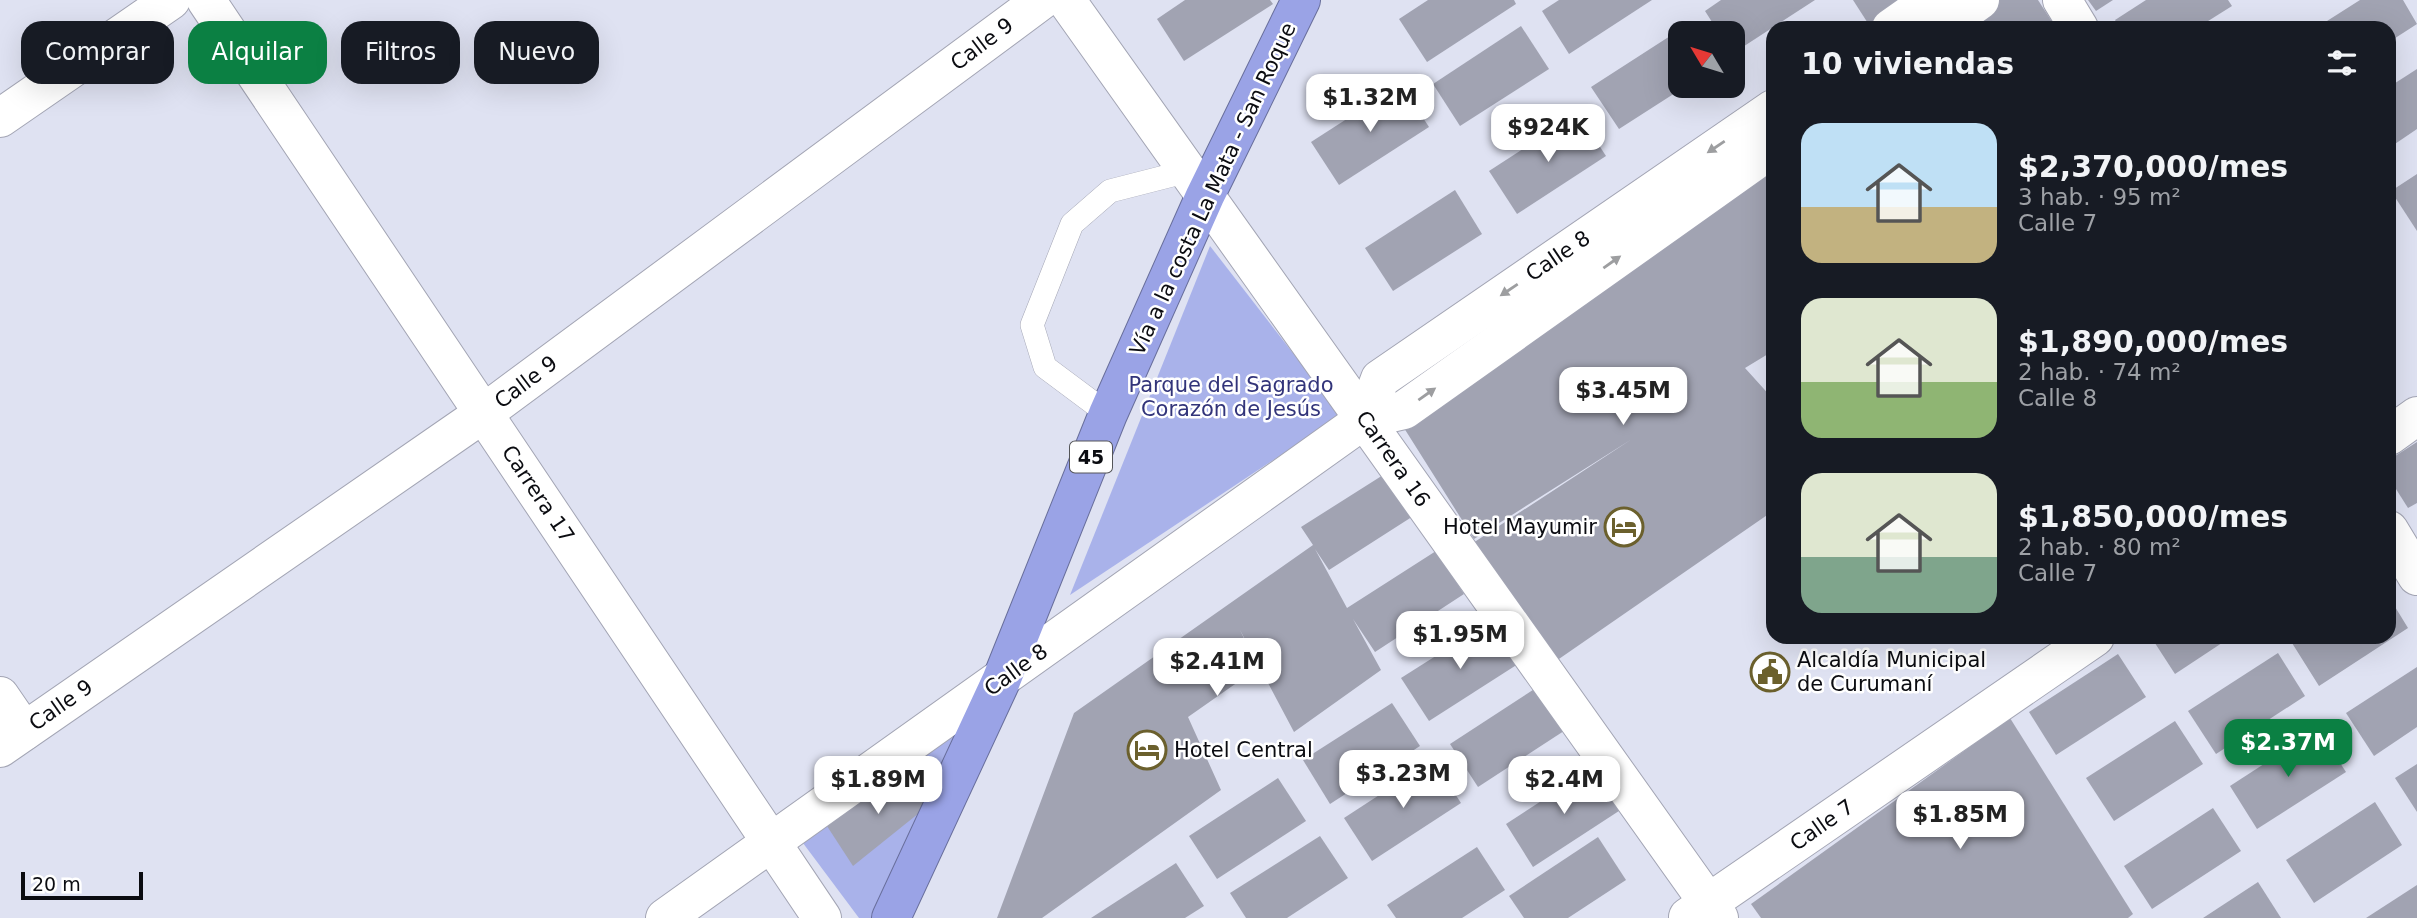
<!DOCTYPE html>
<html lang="es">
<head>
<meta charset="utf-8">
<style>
  :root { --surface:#171b24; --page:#242831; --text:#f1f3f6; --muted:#9ea1a6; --accent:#0b8043 }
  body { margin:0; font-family:"DejaVu Sans",sans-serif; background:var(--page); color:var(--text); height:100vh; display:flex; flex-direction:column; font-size:26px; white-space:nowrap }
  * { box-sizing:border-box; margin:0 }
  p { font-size:23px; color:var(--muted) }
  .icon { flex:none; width:38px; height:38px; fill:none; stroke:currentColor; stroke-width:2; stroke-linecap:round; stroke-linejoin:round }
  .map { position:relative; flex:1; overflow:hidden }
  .panel { position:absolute; left:1766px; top:21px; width:630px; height:623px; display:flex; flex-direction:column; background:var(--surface); border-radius:21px; box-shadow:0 7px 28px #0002 }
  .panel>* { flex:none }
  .hud { position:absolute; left:21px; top:21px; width:665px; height:63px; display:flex; gap:14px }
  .needle { width:46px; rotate:308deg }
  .controls { position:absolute; left:1668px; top:21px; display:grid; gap:14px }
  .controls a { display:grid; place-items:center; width:77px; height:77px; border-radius:14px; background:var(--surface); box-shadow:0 7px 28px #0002; font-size:35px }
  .scale { position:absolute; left:21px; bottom:18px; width:122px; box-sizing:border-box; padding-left:7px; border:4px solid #0b0c11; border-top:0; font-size:19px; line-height:24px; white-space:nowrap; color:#0b0c11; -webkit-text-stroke:5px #fff; paint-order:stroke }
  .price { position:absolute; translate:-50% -60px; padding:0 16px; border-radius:14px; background:#fff; color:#222; font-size:23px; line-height:46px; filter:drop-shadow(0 2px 4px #0008) }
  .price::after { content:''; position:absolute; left:50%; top:42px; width:21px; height:16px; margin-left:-10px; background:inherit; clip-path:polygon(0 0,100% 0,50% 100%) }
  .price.selected { background:var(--accent); color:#fff }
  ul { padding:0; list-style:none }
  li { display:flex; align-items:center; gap:21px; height:175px; padding:0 35px }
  li span { display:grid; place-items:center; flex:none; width:196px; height:140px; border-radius:21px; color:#555 }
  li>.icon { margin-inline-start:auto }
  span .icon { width:84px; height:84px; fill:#fffc; stroke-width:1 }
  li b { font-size:30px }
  h2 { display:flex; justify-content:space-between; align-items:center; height:84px; padding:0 35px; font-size:30px }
  .pill { padding:0 24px; border-radius:21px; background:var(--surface); box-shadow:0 7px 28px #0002; font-size:24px; line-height:63px }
  .pill.selected { background:var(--accent); color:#fff }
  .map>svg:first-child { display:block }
</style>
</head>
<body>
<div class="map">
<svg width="2417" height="918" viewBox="0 0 2417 918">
  <rect width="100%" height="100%" fill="#dfe2f2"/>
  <g fill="#a9b2ea">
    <path d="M 1210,246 L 1341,415 L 1070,595 Z"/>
    <path d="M 968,726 L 880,918 L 859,918 L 797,835 Z"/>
  </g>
  <g fill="#a1a3b2">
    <path d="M 1185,0 L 1270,0 L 1273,4 L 1184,61 L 1157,19 Z"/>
    <path d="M 1428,0 L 1514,0 L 1516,4 L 1427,62 L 1399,19 Z"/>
    <path d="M 1559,0 L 1652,0 L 1569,54 L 1542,11 Z"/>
    <path d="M 1721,0 L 1815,0 L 1732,54 L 1732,33 L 1719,33 L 1705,11 Z"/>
    <path d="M 1853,0 L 1919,0 L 1880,28 L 1871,28 Z"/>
    <path d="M 1988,0 L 2038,0 L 2056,28 L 1948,28 Z"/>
    <path d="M 2088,0 L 2113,0 L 2096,11 Z"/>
    <path d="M 2146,0 L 2228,0 L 2232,6 L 2197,28 L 2120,28 L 2115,20 Z"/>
    <path d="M 2360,0 L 2403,0 L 2417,24 L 2389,42 L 2389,28 L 2316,28 Z"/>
    <path d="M 1521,26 L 1549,69 L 1460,126 L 1433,84 Z"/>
    <path d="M 1681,29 L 1684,33 L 1680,33 L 1680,86 L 1686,86 L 1619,129 L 1591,87 Z"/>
    <path d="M 2417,69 L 2417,129 L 2389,148 L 2389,87 Z"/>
    <path d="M 1401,84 L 1429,127 L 1339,185 L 1311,142 Z"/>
    <path d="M 1578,113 L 1606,156 L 1517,214 L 1489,171 Z"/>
    <path d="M 1773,159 L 1773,351 L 1745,368 L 1773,399 L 1773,511 L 1556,661 L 1473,543 L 1632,439 L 1474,539 L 1404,428 Z"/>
    <path d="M 2417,174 L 2417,231 L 2391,191 Z"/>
    <path d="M 1455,190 L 1482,234 L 1393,291 L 1365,248 Z"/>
    <path d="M 2417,442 L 2417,503 L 2408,508 L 2389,478 L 2389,460 Z"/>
    <path d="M 1391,470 L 1418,513 L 1329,570 L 1315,549 L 1347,608 L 1436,551 L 1464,594 L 1375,652 L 1353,619 L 1381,670 L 1294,732 L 1240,630 L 1258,668 L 1188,717 L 1221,790 L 1042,918 L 997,918 L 1074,713 L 1313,545 L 1301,527 Z"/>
    <path d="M 2389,597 L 2408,628 L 2319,686 L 2292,643 L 2301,637 L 2389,637 Z"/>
    <path d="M 1491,621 L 1518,664 L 1429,721 L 1401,678 Z"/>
    <path d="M 2151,637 L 2231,637 L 2175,674 Z"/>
    <path d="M 2278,653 L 2305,696 L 2216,754 L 2188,711 Z"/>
    <path d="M 2118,654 L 2146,697 L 2056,755 L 2029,712 Z"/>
    <path d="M 2417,667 L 2417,727 L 2374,756 L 2346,713 Z"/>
    <path d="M 1539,686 L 1567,729 L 1478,787 L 1450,744 Z"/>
    <path d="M 1392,703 L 1420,746 L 1330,804 L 1303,760 Z"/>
    <path d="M 2010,718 L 2133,914 L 2128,918 L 1761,918 L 1751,904 Z"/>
    <path d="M 2175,721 L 2203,764 L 2114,821 L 2086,778 Z"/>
    <path d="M 2318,729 L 2346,772 L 2257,829 L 2230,786 Z"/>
    <path d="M 1433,760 L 1461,803 L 1372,861 L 1344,818 Z"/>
    <path d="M 2417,764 L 2417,812 L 2395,778 Z"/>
    <path d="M 1595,766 L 1622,809 L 1533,867 L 1506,824 Z"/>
    <path d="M 912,768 L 929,805 L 853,866 L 825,823 Z"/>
    <path d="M 1278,778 L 1306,821 L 1217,879 L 1189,836 Z"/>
    <path d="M 2375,802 L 2402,845 L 2314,903 L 2286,860 Z"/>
    <path d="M 2213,808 L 2241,851 L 2152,909 L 2124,866 Z"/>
    <path d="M 1320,836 L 1348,878 L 1287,918 L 1246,918 L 1230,893 Z"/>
    <path d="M 1598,837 L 1626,880 L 1568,918 L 1524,918 L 1509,896 Z"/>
    <path d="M 1477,847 L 1505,890 L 1462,918 L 1396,918 L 1387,905 Z"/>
    <path d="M 1176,863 L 1204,906 L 1185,918 L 1091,918 Z"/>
    <path d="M 2258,882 L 2281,918 L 2203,918 Z"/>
    <path d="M 2417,885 L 2417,918 L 2366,918 Z"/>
  </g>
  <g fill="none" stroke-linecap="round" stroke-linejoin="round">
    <defs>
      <path id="lane" d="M 1108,414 L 1045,367 L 1032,325 L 1072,224 L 1110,191 L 1188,171"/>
      <g id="street">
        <path d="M 206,0 L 822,918"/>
        <path d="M 1066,0 L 1719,918"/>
        <path d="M 2062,0 L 2079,28"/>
        <path d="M 1891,28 L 1931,0"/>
        <path d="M 1941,28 L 1980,0"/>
        <path d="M 0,118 L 171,0"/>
        <path d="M 1365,419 L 1380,379 L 1773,109"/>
        <path d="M 2389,436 L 2417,416"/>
        <path d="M 2389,530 L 2417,576"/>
        <path d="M 0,696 L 24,731"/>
        <path d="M 0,748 L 484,413 L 1042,0"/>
        <path d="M 1688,917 L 2095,637"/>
        <path d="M 665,918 L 1365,419 L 1404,410 L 1773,148"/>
      </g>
      <path id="highway" d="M 891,918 L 1001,681 L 1108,414 L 1205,196 L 1301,0"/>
    </defs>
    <use href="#lane" stroke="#a3a5b4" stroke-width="24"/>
    <use href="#street" stroke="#a3a5b4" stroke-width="40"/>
    <use href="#highway" stroke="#686e9b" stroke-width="40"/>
    <use href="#lane" stroke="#fff" stroke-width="23"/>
    <use href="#street" stroke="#fff" stroke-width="38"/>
    <use href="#highway" stroke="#9aa3e6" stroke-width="38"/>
  </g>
  <defs><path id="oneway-solid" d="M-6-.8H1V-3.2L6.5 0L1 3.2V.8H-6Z" transform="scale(1.75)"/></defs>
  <g fill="#9d9ea0">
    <use href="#oneway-solid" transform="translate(1716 147) rotate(146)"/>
    <use href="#oneway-solid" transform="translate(1612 262) rotate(-35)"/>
    <use href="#oneway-solid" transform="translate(1509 290) rotate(146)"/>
    <use href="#oneway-solid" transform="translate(1427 394) rotate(-35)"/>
  </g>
  <defs>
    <symbol id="hotel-ring" viewBox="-11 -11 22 22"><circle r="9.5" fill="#fff" stroke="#6b602d" stroke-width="1.5"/><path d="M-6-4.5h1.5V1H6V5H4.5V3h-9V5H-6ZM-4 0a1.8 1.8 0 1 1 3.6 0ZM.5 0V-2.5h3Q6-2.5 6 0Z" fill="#6b602d"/></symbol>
    <symbol id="civic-ring" viewBox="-11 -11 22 22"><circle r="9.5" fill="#fff" stroke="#6b602d" stroke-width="1.5"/><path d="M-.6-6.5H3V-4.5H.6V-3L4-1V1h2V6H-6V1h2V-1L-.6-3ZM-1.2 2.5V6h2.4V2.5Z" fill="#6b602d"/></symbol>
  </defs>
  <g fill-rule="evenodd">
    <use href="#hotel-ring" x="1602" y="505" width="44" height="44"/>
    <use href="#civic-ring" x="1748" y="650" width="44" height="44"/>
    <use href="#hotel-ring" x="1125" y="728" width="44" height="44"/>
  </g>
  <g text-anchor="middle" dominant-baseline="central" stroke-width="5" stroke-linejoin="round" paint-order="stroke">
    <rect fill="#fff" stroke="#545558" stroke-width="2" x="1070" y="441.5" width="42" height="31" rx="5"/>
    <g font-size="19" font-weight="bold" fill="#0b0c11">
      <text x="1091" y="457">45</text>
    </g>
    <g font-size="21" fill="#0b0c11" stroke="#fff">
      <text transform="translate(982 44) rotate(-37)">Calle 9</text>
      <text transform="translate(1213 189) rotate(-65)">Vía a la costa La Mata - San Roque</text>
      <text transform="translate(1558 256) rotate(-34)">Calle 8</text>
      <text transform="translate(526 382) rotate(-37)">Calle 9</text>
      <text transform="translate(1393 459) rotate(55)">Carrera 16</text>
      <text transform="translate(538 494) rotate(56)">Carrera 17</text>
      <text transform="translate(1016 670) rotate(-36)">Calle 8</text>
      <text transform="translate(61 705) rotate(-35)">Calle 9</text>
      <text transform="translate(1822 825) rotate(-35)">Calle 7</text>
    </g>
    <g font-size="21" fill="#32347a" stroke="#fff">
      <text x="1231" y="385">Parque del Sagrado<tspan x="1231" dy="24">Corazón de Jesús</tspan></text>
    </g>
    <g font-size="21" fill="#0b0c11" stroke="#fff" text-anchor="start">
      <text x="1597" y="527" text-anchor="end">Hotel Mayumir</text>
      <text x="1797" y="660">Alcaldía Municipal<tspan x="1797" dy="24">de Curumaní</tspan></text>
      <text x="1174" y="750">Hotel Central</text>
    </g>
  </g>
</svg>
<div class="controls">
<a><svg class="needle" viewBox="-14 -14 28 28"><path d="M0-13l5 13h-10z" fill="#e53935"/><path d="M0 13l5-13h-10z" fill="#9ea1a6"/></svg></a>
</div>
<div class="scale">20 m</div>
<b class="price" style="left:1370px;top:134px">$1.32M</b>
<b class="price" style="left:1548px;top:164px">$924K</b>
<b class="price" style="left:1623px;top:427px">$3.45M</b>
<b class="price" style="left:1460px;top:671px">$1.95M</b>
<b class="price" style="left:1217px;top:698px">$2.41M</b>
<b class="price selected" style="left:2288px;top:779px">$2.37M</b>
<b class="price" style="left:1403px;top:810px">$3.23M</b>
<b class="price" style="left:878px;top:816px">$1.89M</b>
<b class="price" style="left:1564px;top:816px">$2.4M</b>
<b class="price" style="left:1960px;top:851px">$1.85M</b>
<div class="hud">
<a class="pill">Comprar</a>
<a class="pill selected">Alquilar</a>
<a class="pill">Filtros</a>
<a class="pill">Nuevo</a>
</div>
<section class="panel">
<h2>10 viviendas<svg class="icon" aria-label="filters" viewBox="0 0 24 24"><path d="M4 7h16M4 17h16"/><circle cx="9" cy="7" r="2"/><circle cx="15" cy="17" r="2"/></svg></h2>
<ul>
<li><span style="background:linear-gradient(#bfe0f5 60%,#c2b280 0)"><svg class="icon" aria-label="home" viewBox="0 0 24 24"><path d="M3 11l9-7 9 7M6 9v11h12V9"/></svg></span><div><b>$2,370,000/mes</b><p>3 hab. · 95 m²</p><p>Calle 7</p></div></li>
<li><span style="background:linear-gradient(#dfe7d0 60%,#8fb573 0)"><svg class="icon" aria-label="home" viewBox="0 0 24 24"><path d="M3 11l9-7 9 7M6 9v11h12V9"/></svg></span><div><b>$1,890,000/mes</b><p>2 hab. · 74 m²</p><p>Calle 8</p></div></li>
<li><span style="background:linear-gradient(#dfe7d0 60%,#7fa58c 0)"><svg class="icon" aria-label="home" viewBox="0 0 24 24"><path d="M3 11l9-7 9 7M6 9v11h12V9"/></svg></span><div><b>$1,850,000/mes</b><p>2 hab. · 80 m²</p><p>Calle 7</p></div></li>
</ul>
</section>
</div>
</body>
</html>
